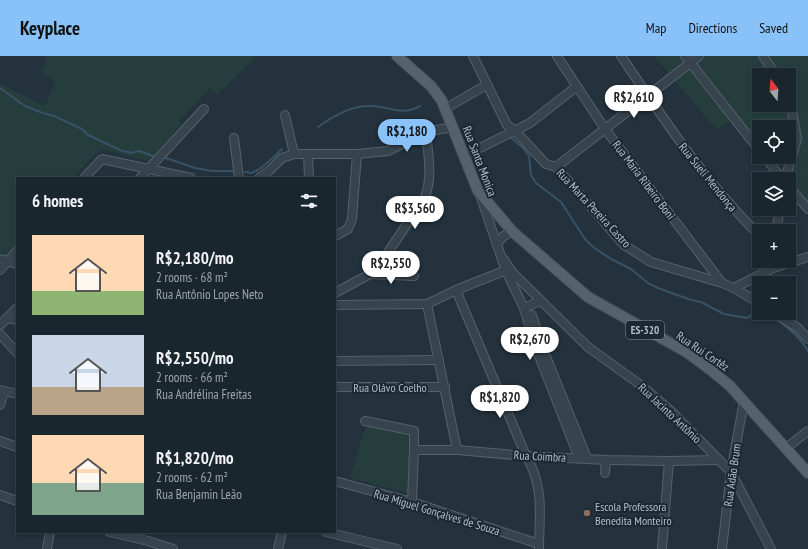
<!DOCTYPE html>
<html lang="en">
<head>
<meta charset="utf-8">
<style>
  :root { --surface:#1a262e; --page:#27323a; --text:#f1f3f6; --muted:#9fa5aa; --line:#38434a; --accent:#88c2f8 }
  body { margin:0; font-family:"PT Sans Narrow",sans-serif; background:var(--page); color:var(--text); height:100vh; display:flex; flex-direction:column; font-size:15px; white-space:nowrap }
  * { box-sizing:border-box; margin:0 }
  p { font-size:13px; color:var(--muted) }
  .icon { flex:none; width:22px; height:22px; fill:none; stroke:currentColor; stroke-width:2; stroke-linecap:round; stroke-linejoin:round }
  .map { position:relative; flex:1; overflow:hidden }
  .sheet { position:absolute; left:16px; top:121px; width:320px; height:356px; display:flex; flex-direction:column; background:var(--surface); border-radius:0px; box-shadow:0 2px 6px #0003,0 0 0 1px var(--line) }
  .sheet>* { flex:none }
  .needle { width:26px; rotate:343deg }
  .controls { position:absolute; left:752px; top:12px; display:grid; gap:8px }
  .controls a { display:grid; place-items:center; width:44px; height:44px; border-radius:0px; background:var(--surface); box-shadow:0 2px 6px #0003,0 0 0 1px var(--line); font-size:20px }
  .price { position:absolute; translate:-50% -34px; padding:0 9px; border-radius:14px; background:#fff; color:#222; font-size:13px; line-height:26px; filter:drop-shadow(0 1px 2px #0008) }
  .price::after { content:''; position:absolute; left:50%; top:24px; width:12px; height:9px; margin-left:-6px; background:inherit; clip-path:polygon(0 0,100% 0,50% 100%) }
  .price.on { background:var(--accent); color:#111 }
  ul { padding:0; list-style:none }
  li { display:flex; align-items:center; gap:12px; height:100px; padding:0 16px }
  li span { display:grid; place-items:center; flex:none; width:112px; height:80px; border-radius:0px; color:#555 }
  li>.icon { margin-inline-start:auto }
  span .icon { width:48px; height:48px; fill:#fffc; stroke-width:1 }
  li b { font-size:17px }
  h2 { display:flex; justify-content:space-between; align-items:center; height:48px; padding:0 16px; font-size:17px }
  header { display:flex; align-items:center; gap:24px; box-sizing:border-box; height:56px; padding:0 20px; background:var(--accent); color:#111 }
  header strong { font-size:19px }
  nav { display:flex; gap:22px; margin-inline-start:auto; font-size:14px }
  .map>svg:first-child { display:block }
</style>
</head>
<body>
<header>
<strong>Keyplace</strong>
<nav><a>Map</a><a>Directions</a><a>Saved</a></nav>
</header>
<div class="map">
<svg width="808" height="493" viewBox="0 0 808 493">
  <rect width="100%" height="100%" fill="#23323d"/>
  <g fill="#253e3d" fill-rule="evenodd">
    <path d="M 45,0 L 257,0 L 217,39 L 210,32 L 179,65 L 181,69 L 148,105 L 104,94 L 94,98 L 73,122 L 17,122 L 17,187 L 5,201 L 0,199 L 0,28 L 45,50 L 55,25 L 41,16 L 46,6 Z"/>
    <path d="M 654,0 L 808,0 L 808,153 L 789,128 L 789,106 L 792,85 L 789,83 L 789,71 L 759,71 L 759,84 L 755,82 L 744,71 L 731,64 L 717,74 ZM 759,19 L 789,19 L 789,49 L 759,49 Z"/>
    <path d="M 366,370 L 410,379 L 408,437 L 350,422 Z"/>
  </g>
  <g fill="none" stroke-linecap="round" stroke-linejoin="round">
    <g stroke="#385266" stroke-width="2">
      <path d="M 0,32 L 25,50 L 40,56 L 54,60 L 82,73 L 88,79 L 120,94 L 131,97 L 139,95 L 153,100"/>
      <path d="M 318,71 C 333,60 350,50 369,50 C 389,49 400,61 420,50"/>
      <path d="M 509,80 L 523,92 L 529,100 L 531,119 L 536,127 L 561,146 L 585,183 L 593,191 L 611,203 L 631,213 L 648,227 L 658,232 L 691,244 L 701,246 L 724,258 L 747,262 L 757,254 L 759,255"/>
      <path d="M 166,102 L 195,112 L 212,115 L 233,115"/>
      <path d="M 245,116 C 247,116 249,117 251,117 C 260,115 276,99 282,93"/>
      <path d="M 764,257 C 780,264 799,279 808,295"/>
    </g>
    <defs>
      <g id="minor">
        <path d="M 473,0 L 507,69 L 515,75 L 546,108 L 556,111 L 624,189 L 651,206 L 722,227 L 734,232 L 759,247"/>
        <path d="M 557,0 L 605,73 L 722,227"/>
        <path d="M 621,0 C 663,62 705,126 759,179"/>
        <path d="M 685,0 L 759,94"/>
        <path d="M 763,0 L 776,19"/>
        <path d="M 445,53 L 486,29"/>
        <path d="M 285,59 L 294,98"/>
        <path d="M 234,82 L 239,122"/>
        <path d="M 308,98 L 309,122"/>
        <path d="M 464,100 L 530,67 L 576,31"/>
        <path d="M 765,101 L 782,123"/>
        <path d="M 556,111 L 699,0"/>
        <path d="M 84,122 L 102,103 L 191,122"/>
        <path d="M 140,122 L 204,53"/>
        <path d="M 259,122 L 270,114 L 282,102 L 294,98 L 357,98 L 388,95 L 426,76 L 453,71"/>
        <path d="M 785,123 L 797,83 L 789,39"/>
        <path d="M 789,131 L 808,153"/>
        <path d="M 480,139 L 506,215 L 524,252 L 537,295 L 579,402"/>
        <path d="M 776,175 L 780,153"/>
        <path d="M 335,180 L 348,173 L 352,163 L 357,98"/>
        <path d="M 497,189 C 501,181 505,178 513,176"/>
        <path d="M 502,201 L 513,217 L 588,291 L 642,330 L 671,355 L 719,404 L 731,416 L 771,493"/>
        <path d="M 0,203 L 17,208"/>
        <path d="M 0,214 L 17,195"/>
        <path d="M 370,218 L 414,220"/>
        <path d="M 734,232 L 773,212 L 808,201"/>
        <path d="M 456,234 L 526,400 C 529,405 532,411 534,417 C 543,441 539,468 539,493"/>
        <path d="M 335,237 L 370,218 L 383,204 L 425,141 C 433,119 428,99 426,76"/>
        <path d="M 427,248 L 457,394"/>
        <path d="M 335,249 L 427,248 L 456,234 L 509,213"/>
        <path d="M 524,252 L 540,245"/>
        <path d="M 775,257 L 799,273 L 808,283"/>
        <path d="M 532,259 L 543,293 L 587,402"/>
        <path d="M 7,262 L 17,264"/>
        <path d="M 0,269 L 17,252"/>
        <path d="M 0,278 L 17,297"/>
        <path d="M 335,305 L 439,304"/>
        <path d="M 335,331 L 445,331"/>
        <path d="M 0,334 L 17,338"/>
        <path d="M 0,349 L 4,335"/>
        <path d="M 365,365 L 414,375 L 414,394"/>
        <path d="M 0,385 L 17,391"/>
        <path d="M 786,392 L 808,375"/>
        <path d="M 605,417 L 606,404"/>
        <path d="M 335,425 L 412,446 L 539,488"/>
        <path d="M 0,439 L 17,445"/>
        <path d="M 412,446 L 414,394 L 457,394 L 526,400 L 606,404 L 669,405 L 719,404"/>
        <path d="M 110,476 L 148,485 L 173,493"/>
        <path d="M 326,476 L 397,493"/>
        <path d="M 47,493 L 50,476"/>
        <path d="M 278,493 L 282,476"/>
        <path d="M 662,493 L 669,405"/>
        <path d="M 722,493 L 731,416 L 744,345"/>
      </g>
      <path id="major" d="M 397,0 L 431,30 L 442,45 L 478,135 L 513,176 L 588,241 L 688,297 L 712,315 L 730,330 L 808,417"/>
    </defs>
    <use href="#minor" stroke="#55616b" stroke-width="10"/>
    <use href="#major" stroke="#434f59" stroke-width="12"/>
    <use href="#minor" stroke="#37434d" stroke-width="8"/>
    <use href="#major" stroke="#55626d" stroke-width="10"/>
  </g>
  <circle fill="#8d6e63" stroke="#1c2832" stroke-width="1.5" cx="587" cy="457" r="4"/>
  <g text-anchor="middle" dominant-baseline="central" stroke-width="4" stroke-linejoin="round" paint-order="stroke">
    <rect fill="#1c2832" stroke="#86919b" stroke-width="1" x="626" y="265" width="38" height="18" rx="3"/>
    <g font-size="11" font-weight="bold" fill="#b3bec8">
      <text x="645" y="274">ES-320</text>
    </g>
    <g font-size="12" fill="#b3bec8" stroke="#1c2832">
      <text transform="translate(480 105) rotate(69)">Rua Santa Monica</text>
      <text transform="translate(708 121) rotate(51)">Rua Sueli Mendonça</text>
      <text transform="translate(644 124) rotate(53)">Rua Maria Ribeiro Boni</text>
      <text transform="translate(594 152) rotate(47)">Rua Marta Pereira Castro</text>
      <text transform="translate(703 295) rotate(34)">Rua Rui Cortêz</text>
      <text x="390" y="331">Rua Olávo Coelho</text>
      <text transform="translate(670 357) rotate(43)">Rua Jacinto Antônio</text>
      <text transform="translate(540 400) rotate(3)">Rua Coimbra</text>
      <text transform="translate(732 419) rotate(-82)">Rua Adão Brum</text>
      <text transform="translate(437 456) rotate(17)">Rua Miguel Gonçalves de Souza</text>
    </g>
    <g font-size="12" fill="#b3bec8" stroke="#1c2832" text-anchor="start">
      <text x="595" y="450">Escola Professora<tspan x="595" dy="14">Benedita Monteiro</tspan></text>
    </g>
  </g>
</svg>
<div class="controls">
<a><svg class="needle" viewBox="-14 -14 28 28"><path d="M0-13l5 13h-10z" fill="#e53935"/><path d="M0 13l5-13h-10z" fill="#9fa5aa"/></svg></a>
<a><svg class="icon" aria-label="locate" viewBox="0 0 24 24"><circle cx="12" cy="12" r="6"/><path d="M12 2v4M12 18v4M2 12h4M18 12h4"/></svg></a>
<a><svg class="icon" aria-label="layers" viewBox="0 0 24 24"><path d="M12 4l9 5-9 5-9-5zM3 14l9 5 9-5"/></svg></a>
<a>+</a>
<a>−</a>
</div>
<b class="price" style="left:634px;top:63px">R$2,610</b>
<b class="price on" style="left:407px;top:97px">R$2,180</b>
<b class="price" style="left:415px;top:174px">R$3,560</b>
<b class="price" style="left:391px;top:229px">R$2,550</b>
<b class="price" style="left:530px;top:305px">R$2,670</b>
<b class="price" style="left:500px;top:363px">R$1,820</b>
<section class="sheet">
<h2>6 homes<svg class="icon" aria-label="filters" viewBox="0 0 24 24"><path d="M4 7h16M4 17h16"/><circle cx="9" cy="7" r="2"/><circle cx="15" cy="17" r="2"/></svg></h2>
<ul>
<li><span style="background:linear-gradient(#ffd9b3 70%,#8fb573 0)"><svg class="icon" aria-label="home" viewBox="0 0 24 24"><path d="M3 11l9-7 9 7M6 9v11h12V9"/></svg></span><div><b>R$2,180/mo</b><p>2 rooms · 68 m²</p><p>Rua Antônio Lopes Neto</p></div></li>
<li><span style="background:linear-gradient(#c9d6e8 65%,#b9a48a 0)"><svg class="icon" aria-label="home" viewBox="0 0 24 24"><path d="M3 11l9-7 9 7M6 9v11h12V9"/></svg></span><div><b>R$2,550/mo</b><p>2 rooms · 66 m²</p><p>Rua Andrélina Freitas</p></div></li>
<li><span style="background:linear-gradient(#ffd9b3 60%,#7fa58c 0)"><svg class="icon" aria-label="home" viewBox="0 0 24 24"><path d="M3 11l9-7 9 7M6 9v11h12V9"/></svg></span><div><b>R$1,820/mo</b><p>2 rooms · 62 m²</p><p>Rua Benjamin Leão</p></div></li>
</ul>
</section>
</div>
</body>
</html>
